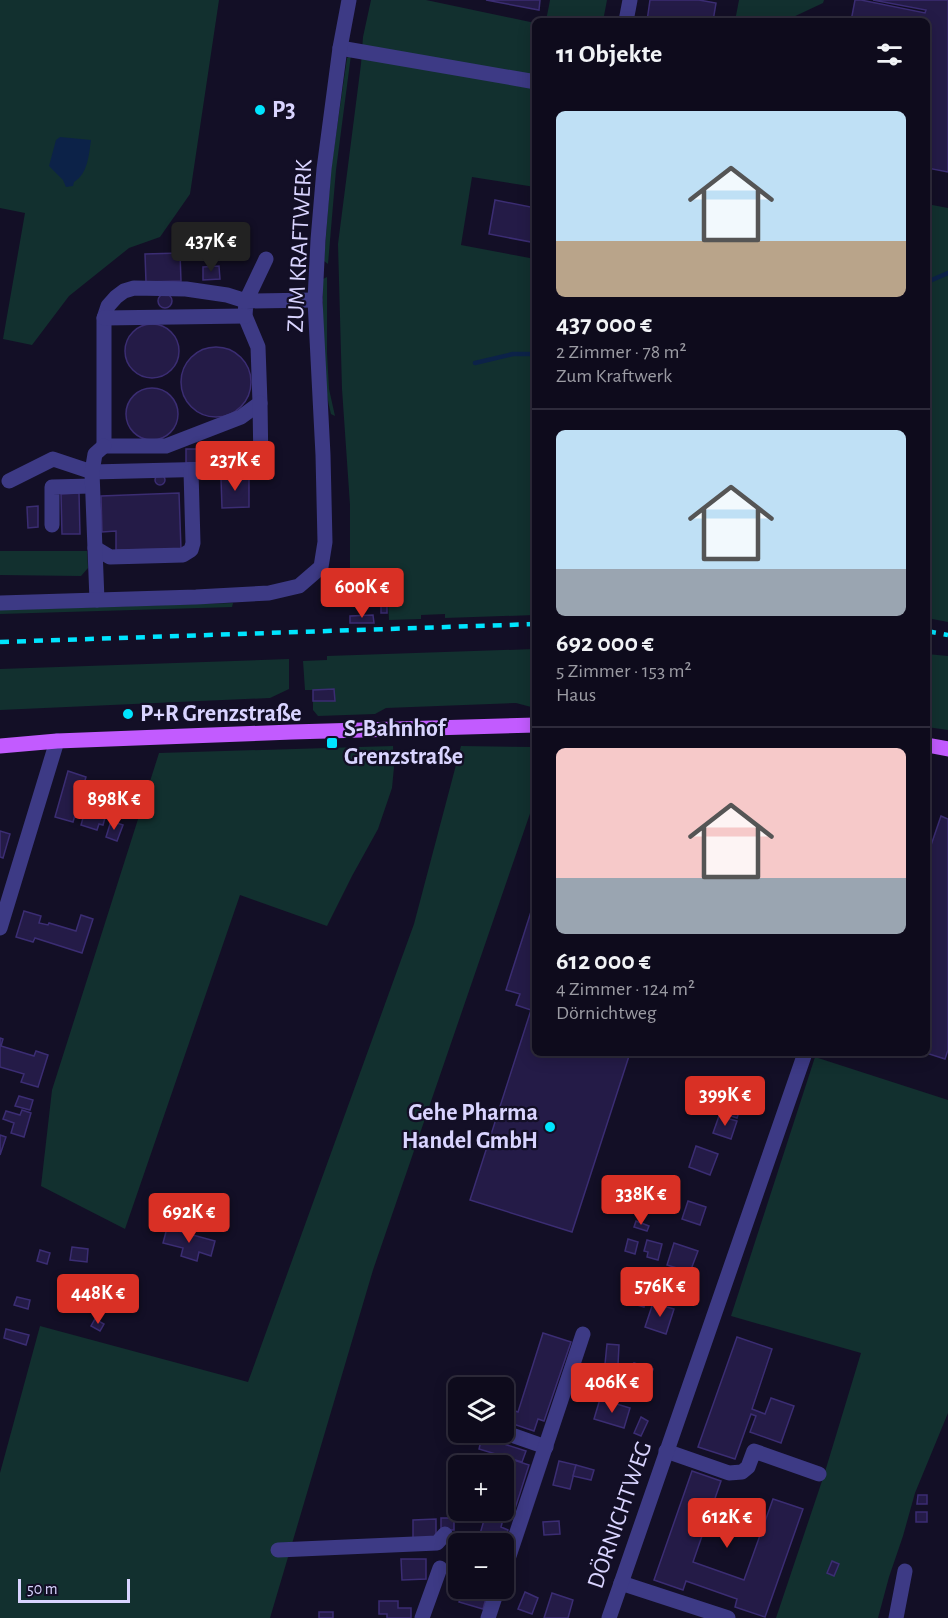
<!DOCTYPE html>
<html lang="de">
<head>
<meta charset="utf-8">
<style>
  :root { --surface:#0e0b1c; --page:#171425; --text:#f1f3f6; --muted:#9b9ba3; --line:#2e2b3b; --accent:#d93025 }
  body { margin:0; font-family:"Alegreya Sans",sans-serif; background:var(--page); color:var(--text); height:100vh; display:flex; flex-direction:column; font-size:22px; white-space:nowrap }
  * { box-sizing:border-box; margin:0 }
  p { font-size:20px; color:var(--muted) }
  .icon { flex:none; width:33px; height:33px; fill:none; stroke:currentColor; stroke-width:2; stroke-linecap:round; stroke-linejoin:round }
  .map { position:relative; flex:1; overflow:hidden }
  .details { position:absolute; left:532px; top:18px; width:398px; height:1038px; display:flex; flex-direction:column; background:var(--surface); border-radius:9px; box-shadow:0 3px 15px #0003,0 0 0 2px var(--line) }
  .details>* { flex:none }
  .tools { position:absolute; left:448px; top:1377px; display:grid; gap:12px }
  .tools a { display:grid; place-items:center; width:66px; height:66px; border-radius:9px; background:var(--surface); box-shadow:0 3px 15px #0003,0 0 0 2px var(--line); font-size:30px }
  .scale { position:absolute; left:18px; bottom:15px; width:112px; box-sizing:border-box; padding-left:6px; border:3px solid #d9d4ff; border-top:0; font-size:16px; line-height:21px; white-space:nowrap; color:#d9d4ff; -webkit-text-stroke:4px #130f26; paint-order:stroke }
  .price { position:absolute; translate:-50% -51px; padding:0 14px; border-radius:6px; background:var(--accent); color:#fff; font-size:20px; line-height:39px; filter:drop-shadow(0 2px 3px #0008) }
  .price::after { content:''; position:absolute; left:50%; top:36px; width:18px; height:14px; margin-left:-9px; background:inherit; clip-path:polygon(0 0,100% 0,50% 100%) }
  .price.current { background:#222; color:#fff }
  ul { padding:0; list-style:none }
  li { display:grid; align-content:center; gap:12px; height:318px; padding:0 24px }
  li+li { border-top:2px solid var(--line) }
  li span { display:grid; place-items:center; height:186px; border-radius:9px; color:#555 }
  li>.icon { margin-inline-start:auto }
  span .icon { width:108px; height:108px; fill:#fffc; stroke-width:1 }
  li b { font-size:26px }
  h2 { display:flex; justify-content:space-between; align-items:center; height:72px; padding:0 24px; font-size:26px }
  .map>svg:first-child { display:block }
</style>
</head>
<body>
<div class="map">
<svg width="948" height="1618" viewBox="0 0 948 1618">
  <rect width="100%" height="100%" fill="#130f26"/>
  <g fill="#12302f">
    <path d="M 0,0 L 219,0 L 190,194 L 160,237 L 129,248 L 69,296 L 32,345 L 3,339 L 25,213 L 0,208 Z"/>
    <path d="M 371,0 L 426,0 L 535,23 L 536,87 L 532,115 L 535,118 L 535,187 L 472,177 L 461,245 L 535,259 L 535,615 L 445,618 L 445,614 L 421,615 L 421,619 L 389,620 L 388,599 L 350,600 L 350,505 L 342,389 L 338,244 L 361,64 L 363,37 Z"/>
    <path d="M 550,0 L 607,0 L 603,21 L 546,21 Z"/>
    <path d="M 739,0 L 824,0 L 823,3 L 789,19 L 788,21 L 735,21 Z"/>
    <path d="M 351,55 L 336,170 L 328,264 L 324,261 L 331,169 L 347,58 Z"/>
    <path d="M 927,204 L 948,208 L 948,622 L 927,618 Z"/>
    <path d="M 327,277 L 327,353 L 329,389 L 335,416 L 331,414 C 320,370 323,324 323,279 Z"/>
    <path d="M 0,551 L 87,551 L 88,568 L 81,576 L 0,575 Z"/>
    <path d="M 233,603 L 232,607 L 0,614 L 0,610 Z"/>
    <path d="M 535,649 L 535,708 L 516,703 L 386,708 L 375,714 L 318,716 L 313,710 L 313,701 L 334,701 L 334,690 L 305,690 L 303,661 L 327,660 L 327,656 Z"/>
    <path d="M 927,654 L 948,656 L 948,730 L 927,727 Z"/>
    <path d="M 289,659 L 289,689 L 270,698 L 0,710 L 0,669 Z"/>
    <path d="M 393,746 L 394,767 L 392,788 L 378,829 L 352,876 L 327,926 L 240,895 L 125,1229 L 41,1186 L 52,1090 L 159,753 Z"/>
    <path d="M 461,746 L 535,747 L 535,799 L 373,1270 L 270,1618 L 0,1618 L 0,1473 L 40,1326 L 248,1382 L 414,924 Z"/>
    <path d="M 815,1057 L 948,1100 L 948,1413 L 915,1493 L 903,1536 L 889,1577 L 878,1618 L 776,1618 L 824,1475 L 861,1353 L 731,1316 Z"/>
  </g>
  <path fill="#0c2248" d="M 60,137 L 91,140 C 89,154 88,174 74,182 L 73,186 L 66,187 L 63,180 L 49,166 L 56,140 Z"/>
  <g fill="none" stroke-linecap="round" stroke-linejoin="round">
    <g stroke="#0c2248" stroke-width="4.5">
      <path d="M 927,282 L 948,273"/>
      <path d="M 475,363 L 513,354 L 536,354"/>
    </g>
  </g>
  <g fill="#241b47" stroke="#3b2d73" stroke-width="1.5">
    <path d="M 486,0 L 540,0 L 539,10 Z"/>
    <path d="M 650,0 L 699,0 L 716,3 L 713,21 L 647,21 Z"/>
    <path d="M 855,0 L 861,0 L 925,13 L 926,10 L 873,0 L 948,0 L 948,172 L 927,168 L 927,21 L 851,21 Z"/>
    <path d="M 495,200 L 536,208 L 536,243 L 489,234 Z"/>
    <path d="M 180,253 L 181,281 L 146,282 L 145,254 Z"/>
    <path d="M 219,266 L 220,279 L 203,280 L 203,267 Z"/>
    <circle cx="165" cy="301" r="7"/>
    <circle cx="152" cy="351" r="27"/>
    <circle cx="216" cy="382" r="35"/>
    <circle cx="152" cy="414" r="26"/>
    <rect x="186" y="449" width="62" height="14"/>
    <circle cx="160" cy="480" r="5"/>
    <path d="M 249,477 L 249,507 L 222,508 L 221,478 Z"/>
    <path d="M 79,493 L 80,534 L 62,534 L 61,494 Z"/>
    <path d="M 179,493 L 181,549 L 116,550 L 116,531 L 102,532 L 101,496 Z"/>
    <path d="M 38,506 L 38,527 L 28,528 L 27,507 Z"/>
    <rect x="381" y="601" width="6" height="12"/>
    <path d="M 373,615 L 374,623 L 350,623 L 350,616 Z"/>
    <path d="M 334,689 L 335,701 L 313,701 L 313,690 Z"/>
    <path d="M 68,771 L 86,777 L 78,804 L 87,807 L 91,794 L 103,798 L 99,812 L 106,814 L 103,825 L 99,824 L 97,830 L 81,825 L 83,818 L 75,815 L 73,822 L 55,817 Z"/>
    <path d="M 941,816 L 948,819 L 948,1050 L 945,1059 L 926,1053 L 927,857 Z"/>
    <path d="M 111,821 L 123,825 L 117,841 L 106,837 Z"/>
    <path d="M 0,831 L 10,834 L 3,858 L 0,857 Z"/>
    <path d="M 536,896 L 536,1053 L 630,1053 L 572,1232 L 470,1200 L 531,1010 L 516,1005 L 520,994 L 506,990 Z"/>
    <path d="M 24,911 L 41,916 L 39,923 L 48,925 L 49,923 L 76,931 L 81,915 L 93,919 L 82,953 L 35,938 L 33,942 L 16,937 Z"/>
    <path d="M 0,1038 L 3,1039 L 1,1046 L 34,1056 L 36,1051 L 48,1055 L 38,1087 L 21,1082 L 24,1074 L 0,1067 Z"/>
    <path d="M 729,1087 L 748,1093 L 742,1110 L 723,1104 Z"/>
    <path d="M 19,1096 L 33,1100 L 30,1110 L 15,1106 Z"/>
    <path d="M 728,1106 L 740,1109 L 737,1118 L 725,1114 Z"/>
    <path d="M 22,1110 L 31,1113 L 24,1137 L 11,1133 L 14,1123 L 3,1119 L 6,1111 L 20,1115 Z"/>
    <path d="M 719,1116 L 737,1121 L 731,1139 L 713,1133 Z"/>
    <path d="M 0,1135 L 6,1137 L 0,1155 Z"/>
    <path d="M 696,1146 L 718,1154 L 710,1175 L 689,1167 Z"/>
    <path d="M 645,1181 L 670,1190 L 665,1204 L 640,1195 Z"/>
    <path d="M 688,1201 L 706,1207 L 700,1225 L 682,1219 Z"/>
    <path d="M 636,1221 L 649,1226 L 647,1231 L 634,1227 Z"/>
    <path d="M 167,1228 L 215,1241 L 211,1256 L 199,1252 L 197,1261 L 181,1256 L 183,1248 L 163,1243 Z"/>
    <path d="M 628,1239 L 638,1242 L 635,1254 L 625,1251 Z"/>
    <path d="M 647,1240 L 662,1244 L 658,1260 L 647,1257 L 648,1252 L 644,1251 Z"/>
    <path d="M 674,1243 L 698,1251 L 690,1272 L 667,1265 Z"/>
    <path d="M 72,1247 L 88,1249 L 87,1262 L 70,1260 Z"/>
    <path d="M 40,1250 L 50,1253 L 47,1264 L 37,1261 Z"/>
    <path d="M 630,1288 L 648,1292 L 644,1307 L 627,1302 Z"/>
    <path d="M 17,1297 L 30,1300 L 28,1309 L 14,1305 Z"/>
    <path d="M 653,1303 L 674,1309 L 666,1334 L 645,1327 Z"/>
    <path d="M 95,1319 L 104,1324 L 100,1331 L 91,1326 Z"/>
    <path d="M 6,1329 L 29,1335 L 26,1345 L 4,1338 Z"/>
    <path d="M 543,1333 L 571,1342 L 544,1421 L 538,1419 L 534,1431 L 504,1421 L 504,1407 L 518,1412 Z"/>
    <path d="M 737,1337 L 772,1349 L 752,1409 L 765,1414 L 771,1398 L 794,1406 L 781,1443 L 750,1432 L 756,1416 L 751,1414 L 735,1459 L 698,1447 Z"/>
    <path d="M 607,1344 L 619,1345 L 618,1365 L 605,1364 Z"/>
    <path d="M 634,1363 L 653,1369 L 645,1396 L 625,1389 Z"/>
    <path d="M 600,1399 L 630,1408 L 624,1428 L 594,1419 Z"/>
    <path d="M 641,1417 L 648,1421 L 641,1436 L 634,1433 Z"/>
    <path d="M 482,1437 L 526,1451 L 522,1462 L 479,1449 Z"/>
    <path d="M 504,1457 L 529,1465 L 512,1518 L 504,1516 L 501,1527 L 508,1530 L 503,1544 L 477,1544 L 487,1510 L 504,1510 L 504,1466 L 501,1466 Z"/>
    <path d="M 559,1461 L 576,1465 L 570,1489 L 553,1485 Z"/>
    <path d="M 576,1465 L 594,1470 L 591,1480 L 573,1476 Z"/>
    <path d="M 692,1471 L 721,1481 L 693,1562 L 744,1580 L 773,1499 L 803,1509 L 765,1617 L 735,1607 L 737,1599 L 686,1581 L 683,1590 L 654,1580 Z"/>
    <path d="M 918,1495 L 927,1495 L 927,1504 L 917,1504 Z"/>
    <rect x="916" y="1512" width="11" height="10"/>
    <rect x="441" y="1518" width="13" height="12"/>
    <path d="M 436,1519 L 436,1538 L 413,1539 L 413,1520 Z"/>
    <path d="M 559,1521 L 560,1534 L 544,1535 L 543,1522 Z"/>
    <path d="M 401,1559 L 426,1559 L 426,1579 L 402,1580 Z"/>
    <path d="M 832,1561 L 839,1564 L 834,1576 L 827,1573 Z"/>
    <path d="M 463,1588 L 489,1588 L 483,1609 L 459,1602 Z"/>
    <path d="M 525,1592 L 538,1598 L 532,1614 L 518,1609 Z"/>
    <path d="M 552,1593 L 573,1600 L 568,1618 L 544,1618 Z"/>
    <path d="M 379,1601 L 398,1601 L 398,1608 L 411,1608 L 411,1618 L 387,1618 L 387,1614 L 379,1614 Z"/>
    <rect x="319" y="1612" width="14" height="6"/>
  </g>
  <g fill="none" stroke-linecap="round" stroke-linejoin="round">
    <g stroke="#3d3a85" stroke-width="15">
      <path d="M 626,21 L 630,0"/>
      <path d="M 340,48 L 536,82"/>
      <path d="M 266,259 L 246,301 L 245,316 L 258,347 L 260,403 L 241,417 L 166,446 L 104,446 L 104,318 L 108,306 L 116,297 L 124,291 L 134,288 L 186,289 L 227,295 L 246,301 L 315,300"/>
      <path d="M 104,318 L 245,316"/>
      <path d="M 9,481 L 53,459 L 92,472 L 261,468 L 260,403"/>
      <path d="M 52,525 L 52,487 L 92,486"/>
      <path d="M 95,548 L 110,557 L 183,555 L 191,550 L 193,543 L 191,471"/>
      <path d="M 97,600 L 92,472 L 95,454 L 104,446"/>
      <path d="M 0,603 L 196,597 L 269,593 L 299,586 L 321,567 L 325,542 L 323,455 L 315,300 L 318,240 L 324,169 L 340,48 L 349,0"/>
      <path d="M 0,928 L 57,741"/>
      <path d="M 503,1432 L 546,1447"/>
      <path d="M 666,1451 L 729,1473 L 742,1472 L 748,1467 L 754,1451 L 819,1474"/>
      <path d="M 278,1550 L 437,1543 L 445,1534"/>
      <path d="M 504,1571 L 583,1334"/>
      <path d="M 621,1583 L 728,1618"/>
      <path d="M 422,1618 L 440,1568"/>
      <path d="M 488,1618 L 498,1588"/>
      <path d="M 609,1618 L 805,1053"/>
      <path d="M 896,1618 L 905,1571"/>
    </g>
    <g stroke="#c25bff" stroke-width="15">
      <path d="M 927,745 L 948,749"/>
      <path d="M 0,746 L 57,741 L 292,732 L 536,725"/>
    </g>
    <g stroke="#00e5ff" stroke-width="4.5" stroke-dasharray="9 8" stroke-linecap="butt">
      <path d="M 927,631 L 948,635"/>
      <path d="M 0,642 L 536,624"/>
    </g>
  </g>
  <g fill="#00e5ff" stroke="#130f26" stroke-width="2">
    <circle cx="260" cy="110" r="6"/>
    <circle cx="128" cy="714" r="6"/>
    <rect x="326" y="737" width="12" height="12" rx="3"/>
    <circle cx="550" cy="1127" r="6"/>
  </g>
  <g text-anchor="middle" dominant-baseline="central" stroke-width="4.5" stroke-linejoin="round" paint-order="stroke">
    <g font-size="24" font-weight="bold" fill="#d9d4ff" stroke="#130f26" text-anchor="start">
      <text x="272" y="110">P3</text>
      <text x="140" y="714">P+R Grenzstraße</text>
      <text x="344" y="729">S-Bahnhof<tspan x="344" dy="28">Grenzstraße</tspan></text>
      <text x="538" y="1113" text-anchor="end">Gehe Pharma<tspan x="538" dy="28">Handel GmbH</tspan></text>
    </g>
    <g font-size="24" fill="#d9d4ff" stroke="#130f26">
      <text transform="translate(300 246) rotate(-87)">ZUM KRAFTWERK</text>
      <text transform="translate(620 1515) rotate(-71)">DÖRNICHTWEG</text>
    </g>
  </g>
</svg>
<div class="tools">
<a><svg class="icon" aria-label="layers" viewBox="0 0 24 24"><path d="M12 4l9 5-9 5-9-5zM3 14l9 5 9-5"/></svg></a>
<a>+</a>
<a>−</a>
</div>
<div class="scale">50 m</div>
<b class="price current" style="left:211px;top:273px">437K €</b>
<b class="price" style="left:235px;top:492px">237K €</b>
<b class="price" style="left:362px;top:619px">600K €</b>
<b class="price" style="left:114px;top:831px">898K €</b>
<b class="price" style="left:725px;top:1127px">399K €</b>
<b class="price" style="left:641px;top:1226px">338K €</b>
<b class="price" style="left:189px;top:1244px">692K €</b>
<b class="price" style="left:660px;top:1318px">576K €</b>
<b class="price" style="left:98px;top:1325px">448K €</b>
<b class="price" style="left:612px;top:1414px">406K €</b>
<b class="price" style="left:727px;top:1549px">612K €</b>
<section class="details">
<h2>11 Objekte<svg class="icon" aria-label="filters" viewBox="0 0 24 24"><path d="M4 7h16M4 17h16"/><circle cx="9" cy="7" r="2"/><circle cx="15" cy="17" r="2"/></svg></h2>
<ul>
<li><span style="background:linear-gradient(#bfe0f5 70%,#b9a48a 0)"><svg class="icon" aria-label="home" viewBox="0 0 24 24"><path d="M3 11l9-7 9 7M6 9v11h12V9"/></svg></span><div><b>437 000 €</b><p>2 Zimmer · 78 m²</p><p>Zum Kraftwerk</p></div></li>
<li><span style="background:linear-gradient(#bfe0f5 75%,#9aa5b1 0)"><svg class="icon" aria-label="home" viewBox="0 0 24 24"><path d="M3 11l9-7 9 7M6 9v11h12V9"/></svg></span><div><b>692 000 €</b><p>5 Zimmer · 153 m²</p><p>Haus</p></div></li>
<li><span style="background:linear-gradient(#f6c9c9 70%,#9aa5b1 0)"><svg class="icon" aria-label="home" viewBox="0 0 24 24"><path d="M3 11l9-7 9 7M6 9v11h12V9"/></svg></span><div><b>612 000 €</b><p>4 Zimmer · 124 m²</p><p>Dörnichtweg</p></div></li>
</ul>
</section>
</div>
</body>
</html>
